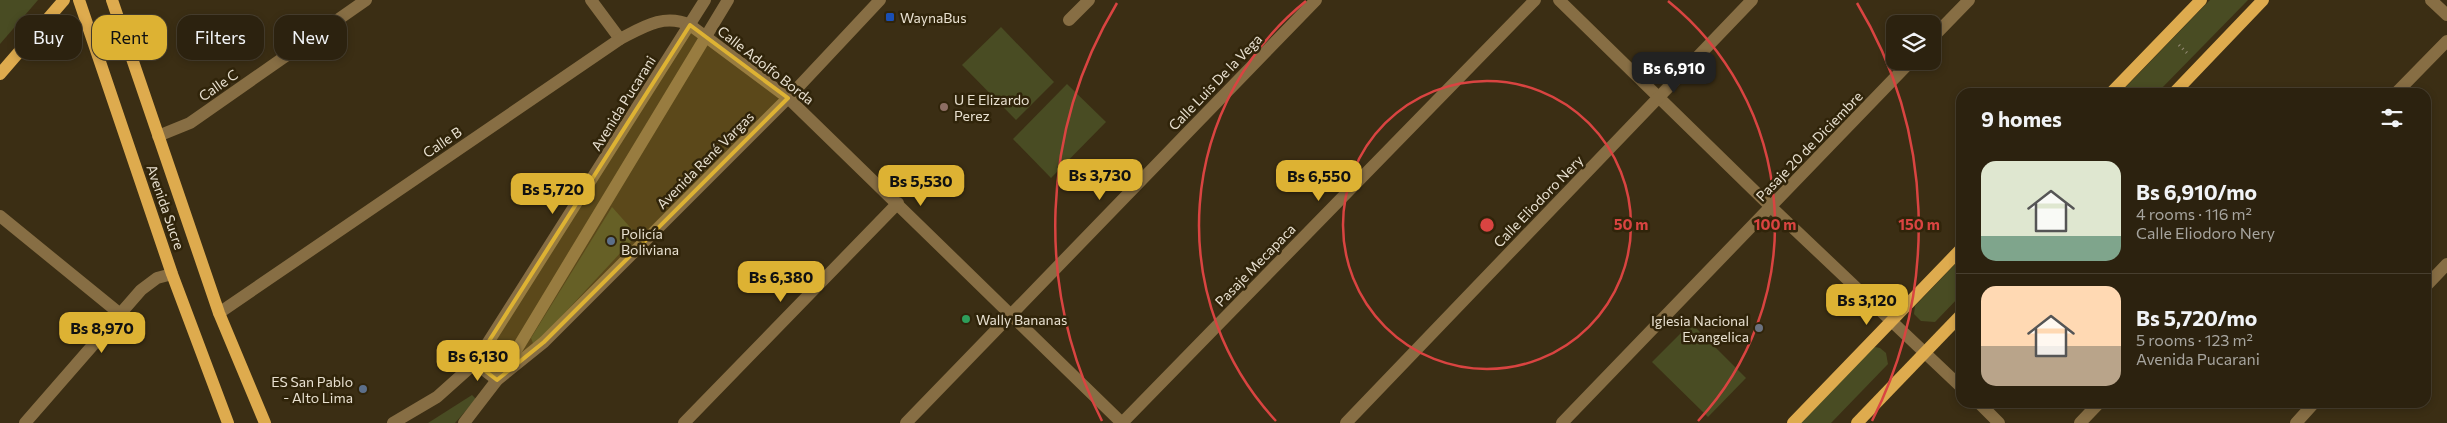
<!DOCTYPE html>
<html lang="en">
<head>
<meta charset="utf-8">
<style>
  :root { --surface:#2c220f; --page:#342a18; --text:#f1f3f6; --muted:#a6a49e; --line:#483f2f; --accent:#ddb233 }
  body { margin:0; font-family:Commissioner,sans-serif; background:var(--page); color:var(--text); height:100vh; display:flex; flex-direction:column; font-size:19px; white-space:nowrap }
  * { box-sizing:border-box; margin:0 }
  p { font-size:16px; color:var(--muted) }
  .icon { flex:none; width:28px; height:28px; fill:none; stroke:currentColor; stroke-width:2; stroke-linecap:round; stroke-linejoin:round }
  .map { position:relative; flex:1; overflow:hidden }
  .sheet { position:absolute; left:1956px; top:88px; width:475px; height:320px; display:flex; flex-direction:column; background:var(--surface); border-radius:15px; box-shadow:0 2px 8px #0003,0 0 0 1px var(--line) }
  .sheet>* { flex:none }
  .banner { position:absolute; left:15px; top:15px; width:475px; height:45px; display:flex; gap:10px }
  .fabs { position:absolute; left:1886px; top:15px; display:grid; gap:10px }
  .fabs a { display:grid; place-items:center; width:55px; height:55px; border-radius:10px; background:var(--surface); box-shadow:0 2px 8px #0003,0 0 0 1px var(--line); font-size:25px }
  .price { position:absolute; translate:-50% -42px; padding:0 11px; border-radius:10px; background:var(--accent); color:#111; font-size:16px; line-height:32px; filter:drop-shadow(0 1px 2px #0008) }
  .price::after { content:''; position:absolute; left:50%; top:30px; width:15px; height:11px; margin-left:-8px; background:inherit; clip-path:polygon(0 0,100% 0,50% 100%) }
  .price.on { background:#222; color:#fff }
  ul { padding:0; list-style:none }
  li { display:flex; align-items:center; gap:15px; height:125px; padding:0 25px }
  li+li { border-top:1px solid var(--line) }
  li span { display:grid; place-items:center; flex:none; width:140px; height:100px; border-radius:15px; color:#555 }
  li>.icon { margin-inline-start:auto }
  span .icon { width:60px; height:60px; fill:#fffc; stroke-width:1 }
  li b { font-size:21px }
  h2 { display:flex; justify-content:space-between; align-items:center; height:60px; padding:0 25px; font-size:21px }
  .chip { padding:0 18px; border-radius:15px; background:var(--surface); box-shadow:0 2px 8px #0003,0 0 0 1px var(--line); font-size:18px; line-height:45px }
  .chip.on { background:var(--accent); color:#111 }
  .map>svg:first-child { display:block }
</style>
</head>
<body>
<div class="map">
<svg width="2447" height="423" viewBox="0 0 2447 423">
  <rect width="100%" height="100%" fill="#3b2e14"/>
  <g fill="#494c23">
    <path d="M 0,0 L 38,0 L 0,44 Z"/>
    <path d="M 2210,0 L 2248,0 L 2158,92 L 2121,92 Z"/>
    <path d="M 1001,27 L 1054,82 L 1016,120 L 962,65 Z"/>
    <path d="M 1067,84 L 1106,122 L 1051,178 L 1013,139 Z"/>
    <path d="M 612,207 L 637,235 L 534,346 L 531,338 Z"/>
    <path d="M 1961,258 L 1961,295 L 1935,322 L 1921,321 L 1914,314 L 1915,306 Z"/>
    <path d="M 1691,323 L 1746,378 L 1708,417 L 1652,362 Z"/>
    <path d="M 1875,347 L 1880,348 L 1886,353 L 1888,364 L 1831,423 L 1798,423 L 1868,351 Z"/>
    <path d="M 472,395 L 476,399 L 455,423 L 428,423 Z"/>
  </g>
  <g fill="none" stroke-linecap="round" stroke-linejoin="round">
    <path stroke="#968b77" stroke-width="3" stroke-dasharray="1 4" stroke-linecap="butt" d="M 2179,45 L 2189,55"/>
    <g stroke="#876e44" stroke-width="12">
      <path d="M 591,0 L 620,39"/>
      <path d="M 1559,0 L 1771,207 L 1961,387"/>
      <path d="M 2431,0 L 2447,15"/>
      <path d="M 1069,20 L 1089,0"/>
      <path d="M 1932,38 L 1969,0"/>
      <path d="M 2397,92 L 2447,41"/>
      <path d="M 158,136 L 190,123 L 366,0"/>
      <path d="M 0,216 L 119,313"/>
      <path d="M 2426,286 L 2447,264"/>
      <path d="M 219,313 L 620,39 C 643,27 664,13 690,25 L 788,98 L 1122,423 L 1535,0"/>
      <path d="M 475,363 L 497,380"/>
      <path d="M 503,372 L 728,0"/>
      <path d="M 1978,402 L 1999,423"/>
      <path d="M 25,423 L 141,290 L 157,278 L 172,274"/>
      <path d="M 393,423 L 437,397 L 475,363 L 705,0"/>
      <path d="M 464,423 L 497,380 L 544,342 L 788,98 L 880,0"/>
      <path d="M 684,423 L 898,203"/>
      <path d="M 906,423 L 1316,0"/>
      <path d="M 1346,423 L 1752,0"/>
      <path d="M 1562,423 L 1911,61"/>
      <path d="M 2080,423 L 2100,402"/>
      <path d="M 2296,423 L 2315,402"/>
    </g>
    <g stroke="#deab4e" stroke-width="12">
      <path d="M 79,0 L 172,274 L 228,423"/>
      <path d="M 112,0 L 219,313 L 265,423"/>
      <path d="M 0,74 L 64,0"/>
      <path d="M 2112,92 L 2201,0"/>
      <path d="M 2175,92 L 2263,0"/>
      <path d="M 1793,423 L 1961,249"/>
      <path d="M 1857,423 L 1961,315"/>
    </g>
  </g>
  <path fill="#ddb233" fill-opacity="0.2" stroke="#ddb233" stroke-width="4" stroke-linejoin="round" d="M 690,25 L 788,98 L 544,342 L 497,380 L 475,363 Z"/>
  <g fill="none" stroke="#d94441" stroke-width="2.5">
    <circle cx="1487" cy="225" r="144"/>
    <path d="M1276 421A288 288 0 0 1 1306 1M1668 1A288 288 0 0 1 1698 421"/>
    <path d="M1102 421A432 432 0 0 1 1117 3M1857 3A432 432 0 0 1 1872 421"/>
  </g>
  <rect fill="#1a4fb4" stroke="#30240a" stroke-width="2" x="885" y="12" width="10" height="10" rx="2.5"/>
  <circle fill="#8d6e63" stroke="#30240a" stroke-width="2" cx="944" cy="107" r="5"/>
  <g fill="#5c6f8a" stroke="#30240a" stroke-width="2">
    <circle cx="611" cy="241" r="5"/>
    <circle cx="363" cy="389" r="5"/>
  </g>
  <circle fill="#2e9e5b" stroke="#30240a" stroke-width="2" cx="966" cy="319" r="5"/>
  <circle fill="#6b7280" stroke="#30240a" stroke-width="2" cx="1759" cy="328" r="5"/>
  <g text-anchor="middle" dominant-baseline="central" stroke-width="5" stroke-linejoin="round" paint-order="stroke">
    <g font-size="14" fill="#e8e0d0" stroke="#30240a" text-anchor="start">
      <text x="900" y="17">WaynaBus</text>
      <text x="954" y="99">U E Elizardo<tspan x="954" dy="16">Perez</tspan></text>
      <text x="621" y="233">Policía<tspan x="621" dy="16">Boliviana</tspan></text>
      <text x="976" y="319">Wally Bananas</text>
      <text x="1749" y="320" text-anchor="end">Iglesia Nacional<tspan x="1749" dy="16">Evangelica</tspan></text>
      <text x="353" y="381" text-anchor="end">ES San Pablo<tspan x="353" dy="16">- Alto Lima</tspan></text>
    </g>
    <g font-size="14" fill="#e8e0d0" stroke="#30240a">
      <text transform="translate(766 65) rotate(38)">Calle Adolfo Borda</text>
      <text transform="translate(1215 82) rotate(-46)">Calle Luis De la Vega</text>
      <text transform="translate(218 85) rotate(-35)">Calle C</text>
      <text transform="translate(623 103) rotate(-58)">Avenida Pucarani</text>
      <text transform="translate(442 142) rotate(-34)">Calle B</text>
      <text transform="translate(1809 146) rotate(-46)">Pasaje 20 de Diciembre</text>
      <text transform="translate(705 160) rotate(-45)">Avenida René Vargas</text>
      <text transform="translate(1538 201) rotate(-46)">Calle Eliodoro Nery</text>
      <text transform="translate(166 207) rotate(71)">Avenida Sucre</text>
      <text transform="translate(1255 265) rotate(-46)">Pasaje Mecapaca</text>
    </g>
  </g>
  <circle cx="1487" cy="225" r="8" fill="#d94441" stroke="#30240a" stroke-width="2.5"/>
  <g font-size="15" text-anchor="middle" font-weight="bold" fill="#d94441" stroke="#30240a" stroke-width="5" stroke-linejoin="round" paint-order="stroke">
    <text x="1631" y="230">50 m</text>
    <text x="1775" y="230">100 m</text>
    <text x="1919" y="230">150 m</text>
  </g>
</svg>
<div class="fabs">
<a><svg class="icon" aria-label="layers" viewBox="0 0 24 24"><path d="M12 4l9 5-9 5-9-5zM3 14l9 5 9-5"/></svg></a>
</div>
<b class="price on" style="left:1674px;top:94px">Bs 6,910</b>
<b class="price" style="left:1100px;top:201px">Bs 3,730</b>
<b class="price" style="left:1319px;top:202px">Bs 6,550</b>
<b class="price" style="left:921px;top:207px">Bs 5,530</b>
<b class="price" style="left:553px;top:215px">Bs 5,720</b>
<b class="price" style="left:781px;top:303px">Bs 6,380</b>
<b class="price" style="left:1867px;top:326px">Bs 3,120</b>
<b class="price" style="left:102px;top:354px">Bs 8,970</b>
<b class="price" style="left:478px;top:382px">Bs 6,130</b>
<div class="banner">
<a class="chip">Buy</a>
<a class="chip on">Rent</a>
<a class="chip">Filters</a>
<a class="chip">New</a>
</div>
<section class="sheet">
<h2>9 homes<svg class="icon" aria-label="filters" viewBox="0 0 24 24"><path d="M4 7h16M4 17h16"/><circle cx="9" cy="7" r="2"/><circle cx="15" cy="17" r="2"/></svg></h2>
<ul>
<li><span style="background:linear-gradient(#dfe7d0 75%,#7fa58c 0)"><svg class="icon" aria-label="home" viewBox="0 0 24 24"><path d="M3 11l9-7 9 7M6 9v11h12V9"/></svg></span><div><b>Bs 6,910/mo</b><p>4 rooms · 116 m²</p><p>Calle Eliodoro Nery</p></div></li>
<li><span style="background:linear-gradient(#ffd9b3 60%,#b9a48a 0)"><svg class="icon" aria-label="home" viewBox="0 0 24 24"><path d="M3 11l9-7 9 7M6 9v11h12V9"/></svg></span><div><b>Bs 5,720/mo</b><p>5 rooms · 123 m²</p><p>Avenida Pucarani</p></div></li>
</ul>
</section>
</div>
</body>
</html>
